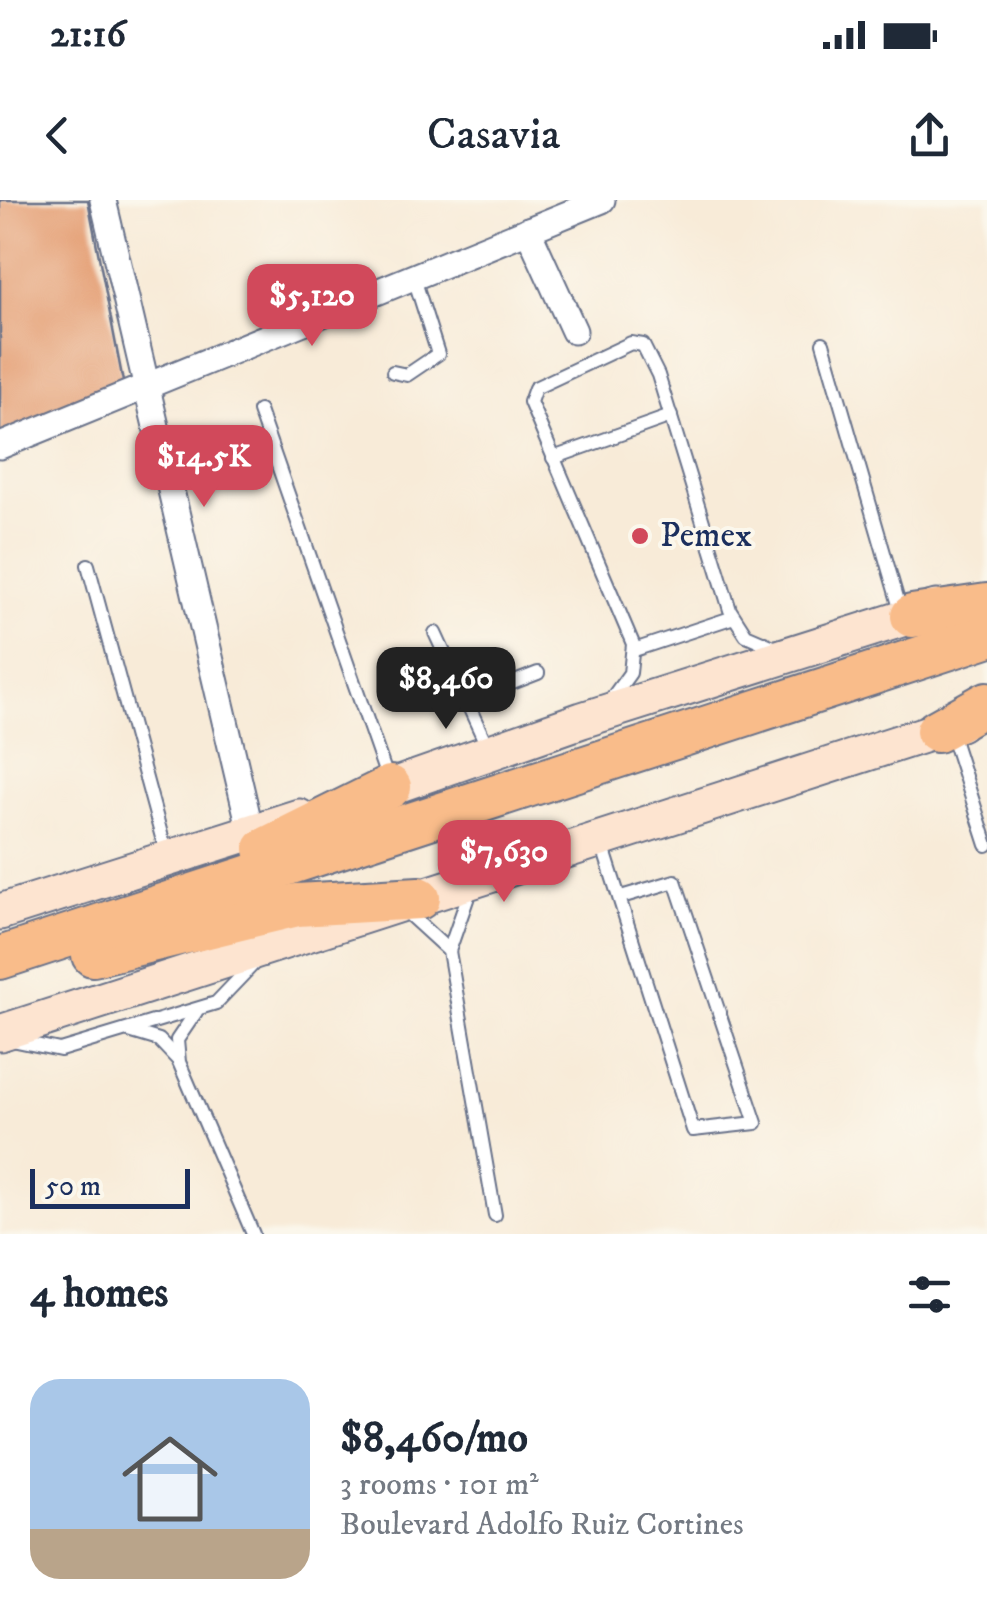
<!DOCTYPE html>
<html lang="en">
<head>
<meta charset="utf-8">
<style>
  :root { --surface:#fff; --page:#f6f6f7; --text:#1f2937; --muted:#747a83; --line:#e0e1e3; --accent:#d1495b }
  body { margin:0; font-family:"IM FELL DW Pica",serif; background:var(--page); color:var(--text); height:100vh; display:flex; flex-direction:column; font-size:38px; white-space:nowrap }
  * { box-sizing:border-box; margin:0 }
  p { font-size:32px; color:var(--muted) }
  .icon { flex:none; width:55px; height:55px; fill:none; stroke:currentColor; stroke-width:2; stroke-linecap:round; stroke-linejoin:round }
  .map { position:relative; height:1034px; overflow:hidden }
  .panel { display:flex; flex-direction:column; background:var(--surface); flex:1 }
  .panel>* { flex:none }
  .scale { position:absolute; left:30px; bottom:25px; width:160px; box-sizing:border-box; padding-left:10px; border:5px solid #1b2f5e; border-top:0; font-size:28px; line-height:35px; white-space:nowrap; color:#1b2f5e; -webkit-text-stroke:8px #fbf7ec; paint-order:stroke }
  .price { position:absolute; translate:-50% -85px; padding:0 22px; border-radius:20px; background:var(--accent); color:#fff; font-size:32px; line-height:65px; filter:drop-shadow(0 2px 5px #0008) }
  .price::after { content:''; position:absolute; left:50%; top:60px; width:30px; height:22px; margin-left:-15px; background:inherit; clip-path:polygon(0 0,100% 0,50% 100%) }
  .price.active { background:#222; color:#fff }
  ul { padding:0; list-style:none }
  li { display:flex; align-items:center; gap:30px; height:250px; padding:0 30px }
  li+li { border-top:2px solid var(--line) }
  li span { display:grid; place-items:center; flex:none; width:280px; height:200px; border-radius:30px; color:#555 }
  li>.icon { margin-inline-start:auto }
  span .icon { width:120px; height:120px; fill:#fffc; stroke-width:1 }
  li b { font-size:42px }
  h2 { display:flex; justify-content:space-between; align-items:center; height:120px; padding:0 30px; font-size:42px }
  .status { display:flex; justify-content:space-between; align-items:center; height:70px; padding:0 50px; background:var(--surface); direction:ltr }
  .status svg { height:28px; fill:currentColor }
  header { display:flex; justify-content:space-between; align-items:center; height:130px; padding:0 30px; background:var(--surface); font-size:45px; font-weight:600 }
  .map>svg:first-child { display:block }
</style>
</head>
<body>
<div class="status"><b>21:16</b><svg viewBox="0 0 49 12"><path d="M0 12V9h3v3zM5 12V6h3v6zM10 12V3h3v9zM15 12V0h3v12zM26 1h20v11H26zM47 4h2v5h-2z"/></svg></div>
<header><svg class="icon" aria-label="back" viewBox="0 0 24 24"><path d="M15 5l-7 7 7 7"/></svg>Casavia<svg class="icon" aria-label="share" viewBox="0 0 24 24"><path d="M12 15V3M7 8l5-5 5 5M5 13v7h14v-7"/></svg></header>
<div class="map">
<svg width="987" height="1034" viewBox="0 0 987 1034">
  <rect width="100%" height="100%" fill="#fbf7ec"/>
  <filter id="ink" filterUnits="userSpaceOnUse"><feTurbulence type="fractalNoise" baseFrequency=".01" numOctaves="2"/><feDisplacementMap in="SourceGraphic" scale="20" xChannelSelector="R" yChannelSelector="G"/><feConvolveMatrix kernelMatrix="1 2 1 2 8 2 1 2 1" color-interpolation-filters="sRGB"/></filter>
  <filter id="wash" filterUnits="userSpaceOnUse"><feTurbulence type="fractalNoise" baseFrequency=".0048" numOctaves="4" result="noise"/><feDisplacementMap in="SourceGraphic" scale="40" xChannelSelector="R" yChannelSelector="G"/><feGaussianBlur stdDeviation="2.25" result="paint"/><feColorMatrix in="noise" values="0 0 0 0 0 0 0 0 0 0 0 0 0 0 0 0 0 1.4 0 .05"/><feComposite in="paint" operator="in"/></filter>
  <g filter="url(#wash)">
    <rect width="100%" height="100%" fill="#f8ebd8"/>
    <g id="blocks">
      <path fill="#e49d72" d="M 0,0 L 88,0 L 125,192 L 0,243 Z"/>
    </g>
  </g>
  <g filter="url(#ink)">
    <use href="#blocks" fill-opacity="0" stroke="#687189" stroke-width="2.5"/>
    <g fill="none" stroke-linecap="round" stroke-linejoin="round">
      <defs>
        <g id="service">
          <path d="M 823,143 L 902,415"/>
          <path d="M 393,172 L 407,175 L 438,154 L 414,78"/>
          <path d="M 259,211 L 388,580"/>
          <path d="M 553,258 L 671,216"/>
          <path d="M 88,365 L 167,656"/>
          <path d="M 435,433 L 488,548"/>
          <path d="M 634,450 L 734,417"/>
          <path d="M 466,501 L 538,473"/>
          <path d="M 609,502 L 630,473 L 633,444 L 530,202 L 535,188 L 631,143 L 643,145 L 658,175 L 730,410 L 746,435 L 776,448"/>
          <path d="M 951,533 L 987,645"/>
          <path d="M 601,641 L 693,930 L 756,923 L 675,681 L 621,697"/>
          <path d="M 472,685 L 449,751 L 495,1015"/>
          <path d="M 403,709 L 449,751"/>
          <path d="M 196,812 L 177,840 L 179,862 L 253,1034"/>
          <path d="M 129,831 L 159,840 L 178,860"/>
          <path d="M 7,839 L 60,850 L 216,803 L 259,758"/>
        </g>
        <g id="minor">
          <path d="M 103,0 L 251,632"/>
          <path d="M 528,30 L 574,131"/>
          <path d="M 0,246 L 602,0"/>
        </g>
        <g id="secondary">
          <path d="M 368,595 L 582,520 L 936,408"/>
          <path d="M 0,712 L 299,617"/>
          <path d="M 0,833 L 960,523"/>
        </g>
        <g id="trunk">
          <path d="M 912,416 L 987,405"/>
          <path d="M 937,531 L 987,503"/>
          <path d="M 265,649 L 390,587"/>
          <path d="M 93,755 L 297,705 L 419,698"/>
          <path d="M 0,758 L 987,436"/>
        </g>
      </defs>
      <use href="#service" stroke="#687189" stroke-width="16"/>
      <use href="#minor" stroke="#687189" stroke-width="29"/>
      <use href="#secondary" stroke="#687189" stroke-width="39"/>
      <use href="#trunk" stroke="#687189" stroke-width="46"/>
      <use href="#service" stroke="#fff" stroke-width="12"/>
      <use href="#minor" stroke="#fff" stroke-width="25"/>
      <use href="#secondary" stroke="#fde4d0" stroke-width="35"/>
      <use href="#trunk" stroke="#f9bc8a" stroke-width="42"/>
    </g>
  </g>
  <circle fill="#d1495b" stroke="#fbf7ec" stroke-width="4" cx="640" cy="336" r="10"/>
  <g text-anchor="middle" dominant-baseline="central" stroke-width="8" stroke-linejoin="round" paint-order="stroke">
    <g font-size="35" fill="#1b2f5e" stroke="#fbf7ec" text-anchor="start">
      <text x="660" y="336">Pemex</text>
    </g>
  </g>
</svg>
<div class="scale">50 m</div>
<b class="price" style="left:312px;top:149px">$5,120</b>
<b class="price" style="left:204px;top:310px">$14.5K</b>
<b class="price active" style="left:446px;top:532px">$8,460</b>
<b class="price" style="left:504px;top:705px">$7,630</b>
</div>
<section class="panel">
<h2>4 homes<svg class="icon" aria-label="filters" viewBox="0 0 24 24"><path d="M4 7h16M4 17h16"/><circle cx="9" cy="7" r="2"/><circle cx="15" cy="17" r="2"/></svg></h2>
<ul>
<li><span style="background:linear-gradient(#a9c7e8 75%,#b9a48a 0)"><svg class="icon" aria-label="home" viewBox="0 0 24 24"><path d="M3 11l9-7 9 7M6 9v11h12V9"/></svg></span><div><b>$8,460/mo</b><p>3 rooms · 101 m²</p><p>Boulevard Adolfo Ruiz Cortines</p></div></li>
</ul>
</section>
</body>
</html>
